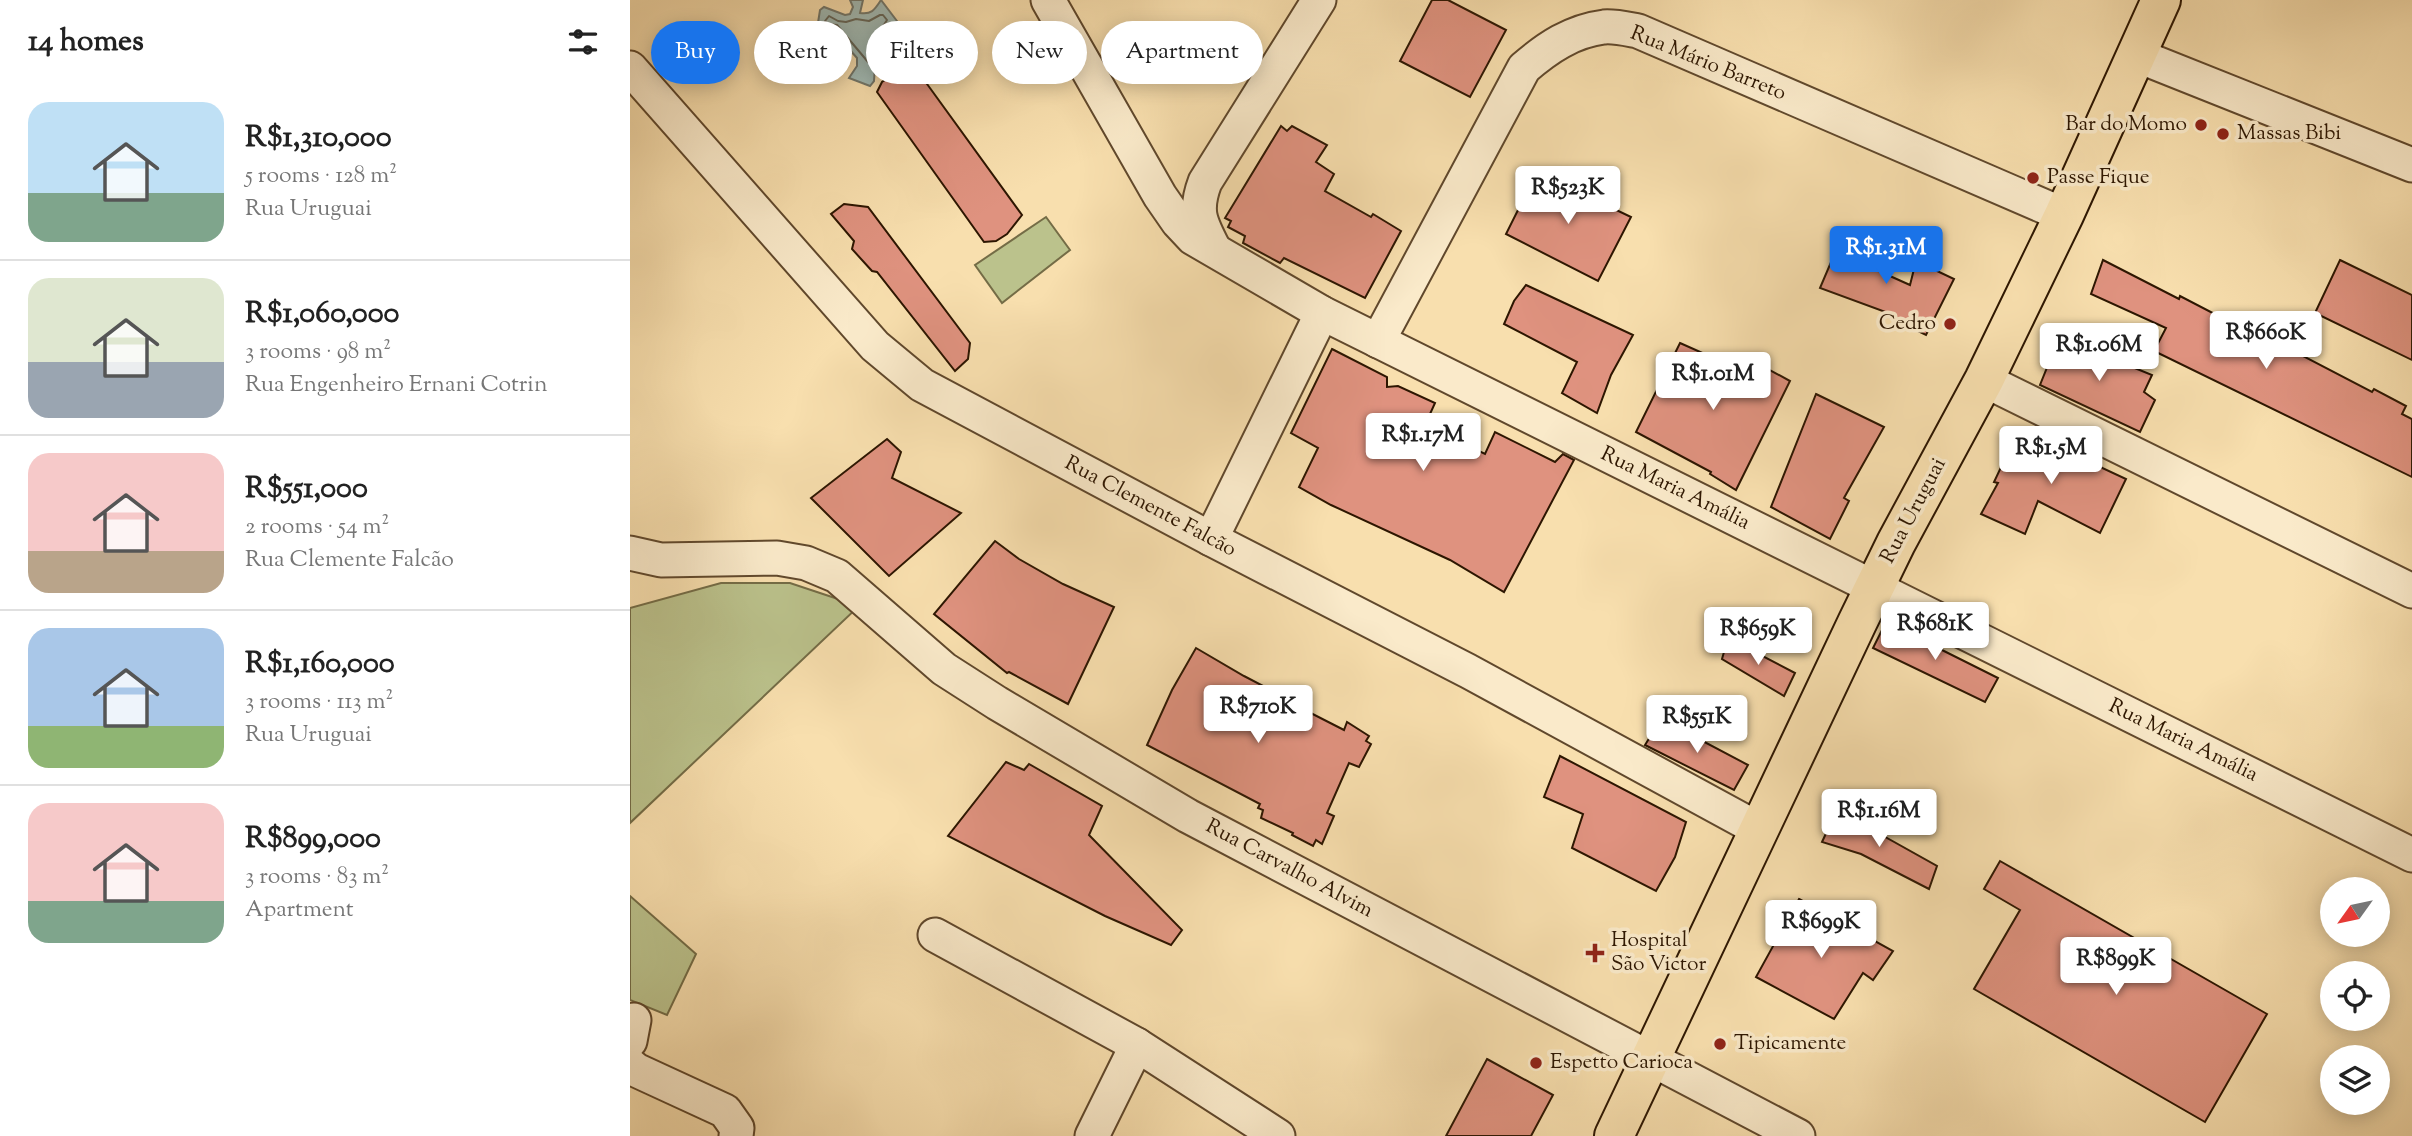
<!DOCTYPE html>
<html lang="en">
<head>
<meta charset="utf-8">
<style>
  :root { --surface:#fff; --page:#f2f2f2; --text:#222; --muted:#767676; --line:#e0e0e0; --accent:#1a73e8 }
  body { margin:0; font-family:"Sorts Mill Goudy",serif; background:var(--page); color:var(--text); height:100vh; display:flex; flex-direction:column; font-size:26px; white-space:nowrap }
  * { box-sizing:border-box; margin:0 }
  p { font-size:23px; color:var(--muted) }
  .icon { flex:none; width:38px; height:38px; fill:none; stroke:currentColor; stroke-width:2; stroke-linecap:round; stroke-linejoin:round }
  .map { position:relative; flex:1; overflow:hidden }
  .side { display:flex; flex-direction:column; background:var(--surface); width:630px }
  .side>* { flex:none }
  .hud { position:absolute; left:21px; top:21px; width:665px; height:63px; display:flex; gap:14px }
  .needle { width:46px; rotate:237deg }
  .tools { position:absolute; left:1690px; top:877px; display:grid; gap:14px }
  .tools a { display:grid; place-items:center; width:70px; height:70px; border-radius:50%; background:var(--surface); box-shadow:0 4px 18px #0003; font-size:35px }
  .price { position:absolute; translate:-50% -60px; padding:0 16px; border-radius:7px; background:#fff; color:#222; font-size:23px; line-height:46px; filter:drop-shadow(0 2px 4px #0008) }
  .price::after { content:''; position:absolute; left:50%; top:42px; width:21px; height:16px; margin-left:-10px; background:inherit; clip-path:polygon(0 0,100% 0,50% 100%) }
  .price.selected { background:var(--accent); color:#fff }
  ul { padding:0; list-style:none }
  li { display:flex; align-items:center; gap:21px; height:175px; padding:0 28px }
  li+li { border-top:2px solid var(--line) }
  li span { display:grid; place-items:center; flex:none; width:196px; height:140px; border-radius:21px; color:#555 }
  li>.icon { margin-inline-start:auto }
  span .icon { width:84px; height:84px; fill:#fffc; stroke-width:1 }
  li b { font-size:30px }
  h2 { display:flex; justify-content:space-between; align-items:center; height:84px; padding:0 28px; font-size:30px }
  .pill { padding:0 24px; border-radius:32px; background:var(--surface); box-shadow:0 4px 18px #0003; font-size:24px; line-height:63px }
  .pill.selected { background:var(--accent); color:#fff }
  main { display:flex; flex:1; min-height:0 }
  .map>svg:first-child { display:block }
</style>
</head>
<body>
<main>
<section class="side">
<h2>14 homes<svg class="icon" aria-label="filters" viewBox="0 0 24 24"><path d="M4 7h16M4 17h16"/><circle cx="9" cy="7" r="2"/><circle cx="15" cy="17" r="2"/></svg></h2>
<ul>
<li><span style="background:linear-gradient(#bfe0f5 65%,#7fa58c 0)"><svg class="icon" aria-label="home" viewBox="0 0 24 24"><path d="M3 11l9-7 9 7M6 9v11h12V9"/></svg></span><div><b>R$1,310,000</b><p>5 rooms · 128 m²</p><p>Rua Uruguai</p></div></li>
<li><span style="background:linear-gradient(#dfe7d0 60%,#9aa5b1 0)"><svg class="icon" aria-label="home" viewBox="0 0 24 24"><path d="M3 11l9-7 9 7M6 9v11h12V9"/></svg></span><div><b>R$1,060,000</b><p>3 rooms · 98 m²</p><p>Rua Engenheiro Ernani Cotrin</p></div></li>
<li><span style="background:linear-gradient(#f6c9c9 70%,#b9a48a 0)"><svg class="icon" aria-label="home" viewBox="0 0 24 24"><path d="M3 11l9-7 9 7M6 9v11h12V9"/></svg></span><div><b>R$551,000</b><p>2 rooms · 54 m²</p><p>Rua Clemente Falcão</p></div></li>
<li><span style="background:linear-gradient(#a9c7e8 70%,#8fb573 0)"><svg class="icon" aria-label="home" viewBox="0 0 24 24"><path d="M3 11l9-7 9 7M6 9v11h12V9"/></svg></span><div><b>R$1,160,000</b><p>3 rooms · 113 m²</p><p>Rua Uruguai</p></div></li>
<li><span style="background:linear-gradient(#f6c9c9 70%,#7fa58c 0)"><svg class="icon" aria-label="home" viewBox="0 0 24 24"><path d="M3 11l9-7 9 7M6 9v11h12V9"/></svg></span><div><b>R$899,000</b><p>3 rooms · 83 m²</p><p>Apartment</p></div></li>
</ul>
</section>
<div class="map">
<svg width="1782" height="1136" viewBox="0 0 1782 1136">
  <rect width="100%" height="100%" fill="#f8dfae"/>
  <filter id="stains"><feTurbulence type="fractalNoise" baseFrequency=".00286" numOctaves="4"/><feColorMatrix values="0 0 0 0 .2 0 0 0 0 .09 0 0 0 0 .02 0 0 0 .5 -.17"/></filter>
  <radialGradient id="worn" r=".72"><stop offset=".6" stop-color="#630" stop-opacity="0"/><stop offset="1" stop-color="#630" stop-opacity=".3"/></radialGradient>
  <g fill="#bbc28c" stroke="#746c46" stroke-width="2">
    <path d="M 416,217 L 440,250 L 372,303 L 345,265 Z"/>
    <path d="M 91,583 L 160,583 L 229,606 L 0,823 L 0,608 Z"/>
    <path d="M 0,896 L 66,954 L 37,1015 L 0,1000 Z"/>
  </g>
  <path fill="#a1bab4" stroke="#73786c" stroke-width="2" d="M 220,0 L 233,0 L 230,13 C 242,15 245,9 251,0 L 270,25 L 270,28 L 260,29 L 255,34 L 256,39 L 277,48 L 279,53 L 272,62 L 259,57 L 245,66 L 244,81 L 240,86 L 219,78 L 227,66 L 227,58 L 204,32 L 187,29 L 190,10 L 194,7 L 215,15 L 220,14 L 223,7 Z"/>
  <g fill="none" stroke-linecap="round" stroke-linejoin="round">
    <path stroke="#67685a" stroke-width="2" d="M 250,15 L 253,15 L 257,20 L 248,34 L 255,49 L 238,62 L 207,25 L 198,24 L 195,21 L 199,16 L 208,21 L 216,22 L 226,19 L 239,21 Z"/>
  </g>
  <g fill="#df927f" stroke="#2d1601" stroke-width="2">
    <path d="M 802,0 L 818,0 L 876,30 L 840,97 L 770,61 Z"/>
    <path d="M 284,66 L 392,215 L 377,234 L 366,241 L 354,242 L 247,92 L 252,82 L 270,70 Z"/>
    <path d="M 651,126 L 657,131 L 662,126 L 697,145 L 686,162 L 704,174 L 695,191 L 741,217 L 743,214 L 771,231 L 735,298 L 654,258 L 650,263 L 613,243 L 615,236 L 598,227 L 601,221 L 595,218 Z"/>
    <path d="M 907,172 L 1001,217 L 968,281 L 876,234 Z"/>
    <path d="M 214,204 L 238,207 L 340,343 L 338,359 L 325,371 L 247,272 L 242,271 L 222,249 L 224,241 L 201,214 Z"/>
    <path d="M 1213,234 L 1250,254 L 1242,268 L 1280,285 L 1286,261 L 1324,279 L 1296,335 L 1259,317 L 1261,314 L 1190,288 Z"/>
    <path d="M 1473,260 L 1549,299 L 1550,296 L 1646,346 L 1648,343 L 1742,392 L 1744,389 L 1776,406 L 1772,414 L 1782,419 L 1782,477 L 1524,351 L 1536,328 L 1461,294 Z"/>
    <path d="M 1710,260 L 1782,295 L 1782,360 L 1685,313 Z"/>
    <path d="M 896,285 L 1003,335 L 981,375 L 967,413 L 932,393 L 947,362 L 874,324 L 884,301 Z"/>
    <path d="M 1431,333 L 1488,364 L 1490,362 L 1522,375 L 1514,392 L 1525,400 L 1510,432 L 1410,385 Z"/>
    <path d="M 1050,343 L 1088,360 L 1089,357 L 1119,373 L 1125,362 L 1160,381 L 1106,490 L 1080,474 L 1081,472 L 1006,432 Z"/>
    <path d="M 702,349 L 757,377 L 757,387 L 768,386 L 805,403 L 795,425 L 855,454 L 865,432 L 925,462 L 933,454 L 944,460 L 874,592 L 820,560 L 701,505 L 669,487 L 688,448 L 661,433 Z"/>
    <path d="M 1186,394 L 1254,427 L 1214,498 L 1219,501 L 1200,539 L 1141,507 Z"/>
    <path d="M 1389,429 L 1496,479 L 1470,533 L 1408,501 L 1395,534 L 1351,514 L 1368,483 L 1364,482 Z"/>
    <path d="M 257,439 L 271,452 L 262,478 L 331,513 L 259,576 L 181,498 Z"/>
    <path d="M 365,541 L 389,559 L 433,584 L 484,607 L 438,704 L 379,672 L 377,673 L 304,614 Z"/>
    <path d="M 1256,622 L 1368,678 L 1355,702 L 1243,648 Z"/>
    <path d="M 1098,638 L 1165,673 L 1154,696 L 1092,659 Z"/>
    <path d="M 566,648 L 614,676 L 664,702 L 663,704 L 714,730 L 717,722 L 739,736 L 736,741 L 741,744 L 729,767 L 719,763 L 697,813 L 704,816 L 692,844 L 686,840 L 683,846 L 662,835 L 663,833 L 631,818 L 633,810 L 628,808 L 630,804 L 517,745 L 542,690 Z"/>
    <path d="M 1031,719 L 1118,765 L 1104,790 L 1015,745 Z"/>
    <path d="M 930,756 L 1056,822 L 1045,857 L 1026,891 L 942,848 L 953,814 L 914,797 Z"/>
    <path d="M 376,762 L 394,770 L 399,764 L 472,806 L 459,835 L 552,930 L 541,945 L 475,916 L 318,836 Z"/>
    <path d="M 1207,810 L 1307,866 L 1299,889 L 1231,854 L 1192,842 Z"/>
    <path d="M 1370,861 L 1637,1014 L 1575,1122 L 1344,989 L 1390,910 L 1354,889 Z"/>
    <path d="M 1169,899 L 1263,951 L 1243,980 L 1233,973 L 1204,1019 L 1126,977 Z"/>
    <path d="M 857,1059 L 923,1095 L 901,1136 L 816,1136 Z"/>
  </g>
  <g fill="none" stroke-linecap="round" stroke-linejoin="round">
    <defs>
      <g id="minor">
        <path d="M 418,0 L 530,196 L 548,222 L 563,238 L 692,313 L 1782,855"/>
        <path d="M 1506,55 L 1782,165"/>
        <path d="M 0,68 L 245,346 L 292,385 L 581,539 L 838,671 L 1130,830"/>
        <path d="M 584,249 C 570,222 564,211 575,182 L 689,0"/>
        <path d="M 748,341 L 894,68 C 917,48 942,31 974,27 C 984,26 997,29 1008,31 L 1434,215"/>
        <path d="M 1354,380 L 1782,591"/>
        <path d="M 581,539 L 692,313"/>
        <path d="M 0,553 L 31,560 L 147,558 L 176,563 L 207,576 L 314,669 L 367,703 L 558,816 L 1168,1136"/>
        <path d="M 305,935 L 507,1045 L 648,1136"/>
        <path d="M 0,1041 L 4,1020"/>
        <path d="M 0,1065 L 6,1070 L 95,1111 L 107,1128 L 106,1136"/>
        <path d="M 462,1136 L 507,1045"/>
      </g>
      <path id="major" d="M 984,1136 L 1227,623 L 1266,543 L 1354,380 L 1434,215 L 1531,0"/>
    </defs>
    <use href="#minor" stroke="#60482c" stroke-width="37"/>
    <use href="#major" stroke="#2d1601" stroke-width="42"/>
    <use href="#minor" stroke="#faeaca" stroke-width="33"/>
    <use href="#major" stroke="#f8dfae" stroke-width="38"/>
  </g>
  <g fill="#8f2418" stroke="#faeaca" stroke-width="2.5">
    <circle cx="1571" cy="125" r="7"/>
    <circle cx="1593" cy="134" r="7"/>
    <circle cx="1403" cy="178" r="7"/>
    <circle cx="1320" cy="324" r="7"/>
    <path d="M961.5 942.5h7v7h7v7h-7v7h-7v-7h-7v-7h7z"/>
    <circle cx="1090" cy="1044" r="7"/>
    <circle cx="906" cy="1063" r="7"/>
  </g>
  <g text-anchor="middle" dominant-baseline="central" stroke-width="7" stroke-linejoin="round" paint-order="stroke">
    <g font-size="21" fill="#2d1601" stroke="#faeaca">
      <text transform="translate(1078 64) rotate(22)">Rua Mário Barreto</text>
      <text transform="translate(1045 489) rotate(26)">Rua Maria Amália</text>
      <text transform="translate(520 507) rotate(28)">Rua Clemente Falcão</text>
      <text transform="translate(1284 511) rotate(-62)">Rua Uruguai</text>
      <text transform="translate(1553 741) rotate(26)">Rua Maria Amália</text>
      <text transform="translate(659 869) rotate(28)">Rua Carvalho Alvim</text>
    </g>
    <g font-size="21" fill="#2d1601" stroke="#faeaca" text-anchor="start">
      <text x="1557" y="125" text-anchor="end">Bar do Momo</text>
      <text x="1607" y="134">Massas Bibi</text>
      <text x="1417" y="178">Passe Fique</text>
      <text x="1306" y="324" text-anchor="end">Cedro</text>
      <text x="981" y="941">Hospital<tspan x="981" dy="24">São Victor</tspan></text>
      <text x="1104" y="1044">Tipicamente</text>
      <text x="920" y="1063">Espetto Carioca</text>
    </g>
  </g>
  <rect width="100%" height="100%" filter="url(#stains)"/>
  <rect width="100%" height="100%" fill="url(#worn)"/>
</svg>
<div class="tools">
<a><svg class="needle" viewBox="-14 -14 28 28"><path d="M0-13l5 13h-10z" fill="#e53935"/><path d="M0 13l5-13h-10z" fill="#767676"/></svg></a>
<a><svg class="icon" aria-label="locate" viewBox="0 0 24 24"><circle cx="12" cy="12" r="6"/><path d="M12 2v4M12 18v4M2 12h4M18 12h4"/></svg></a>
<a><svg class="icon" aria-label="layers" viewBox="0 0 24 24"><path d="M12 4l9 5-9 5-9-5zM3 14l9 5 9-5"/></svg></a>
</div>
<b class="price" style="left:938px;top:226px">R$523K</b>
<b class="price selected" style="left:1256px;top:286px">R$1.31M</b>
<b class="price" style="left:1636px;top:371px">R$660K</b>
<b class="price" style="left:1469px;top:383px">R$1.06M</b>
<b class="price" style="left:1083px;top:412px">R$1.01M</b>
<b class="price" style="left:793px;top:473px">R$1.17M</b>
<b class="price" style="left:1421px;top:486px">R$1.5M</b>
<b class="price" style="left:1305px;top:662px">R$681K</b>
<b class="price" style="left:1128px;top:667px">R$659K</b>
<b class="price" style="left:628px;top:745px">R$710K</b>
<b class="price" style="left:1067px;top:755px">R$551K</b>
<b class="price" style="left:1249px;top:849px">R$1.16M</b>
<b class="price" style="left:1191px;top:960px">R$699K</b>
<b class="price" style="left:1486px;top:997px">R$899K</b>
<div class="hud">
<a class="pill selected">Buy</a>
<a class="pill">Rent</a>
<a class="pill">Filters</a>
<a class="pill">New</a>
<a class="pill">Apartment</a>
</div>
</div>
</main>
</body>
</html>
